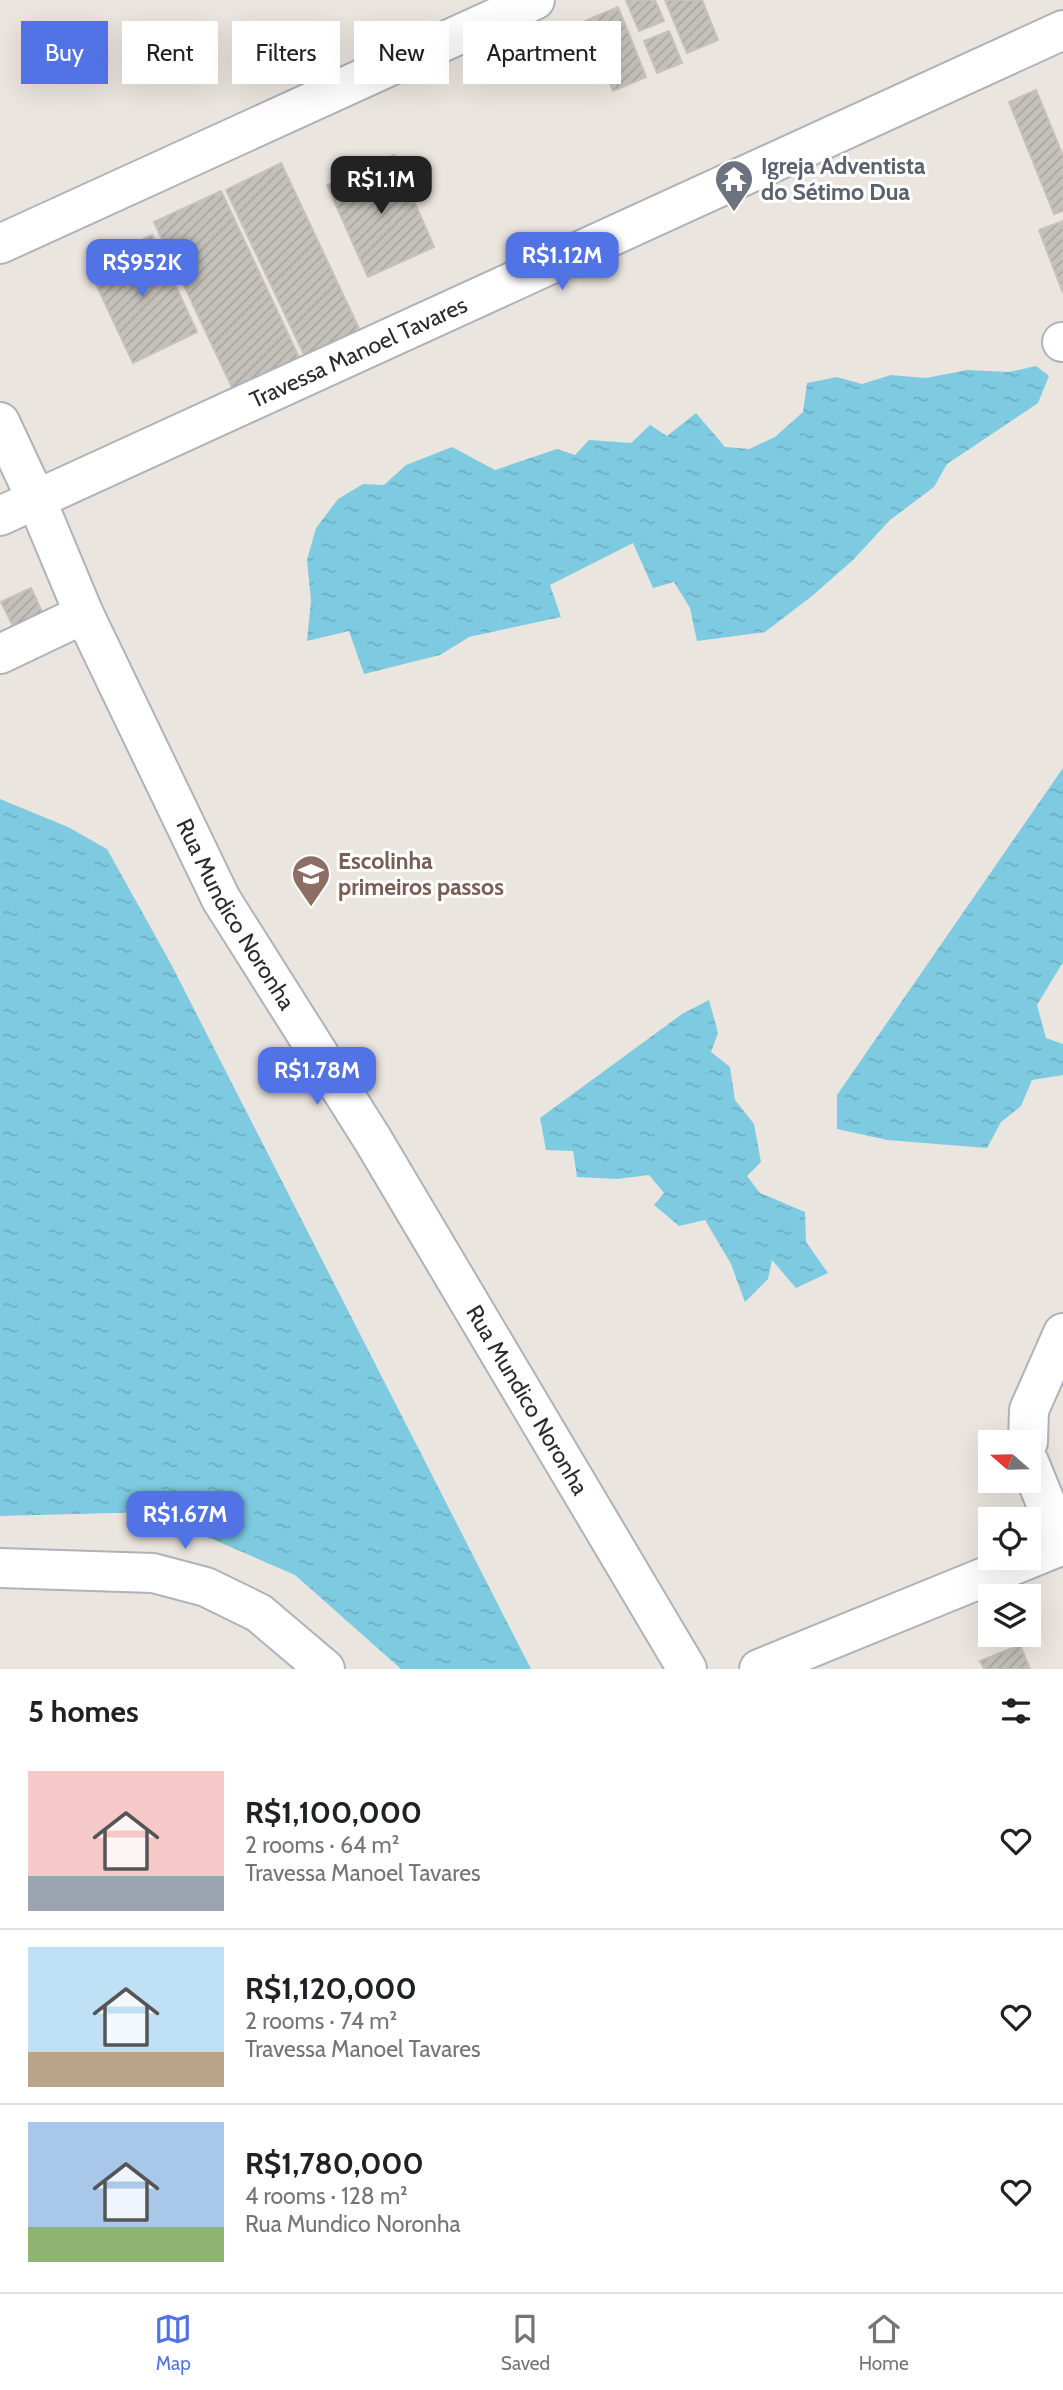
<!DOCTYPE html>
<html lang="en">
<head>
<meta charset="utf-8">
<style>
  :root { --surface:#fff; --page:#f2f2f2; --text:#202124; --muted:#757577; --line:#e0e0e0; --accent:#5173e6 }
  body { margin:0; font-family:Cabin,sans-serif; background:var(--page); color:var(--text); height:100vh; display:flex; flex-direction:column; font-size:26px; white-space:nowrap }
  * { box-sizing:border-box; margin:0 }
  p { font-size:23px; color:var(--muted) }
  .icon { flex:none; width:38px; height:38px; fill:none; stroke:currentColor; stroke-width:2; stroke-linecap:round; stroke-linejoin:round }
  .map { position:relative; height:1669px; overflow:hidden }
  .panel { display:flex; flex-direction:column; background:var(--surface); flex:1 }
  .panel>* { flex:none }
  .banner { position:absolute; left:21px; top:21px; width:700px; height:63px; display:flex; gap:14px }
  .needle { width:46px; rotate:290deg }
  .fabs { position:absolute; left:978px; top:1430px; display:grid; gap:14px }
  .fabs a { display:grid; place-items:center; width:63px; height:63px; border-radius:0px; background:var(--surface); box-shadow:0 7px 28px #0002; font-size:35px }
  .price { position:absolute; translate:-50% -60px; padding:0 16px; border-radius:14px; background:var(--accent); color:#fff; font-size:23px; line-height:46px; filter:drop-shadow(0 2px 4px #0008) }
  .price::after { content:''; position:absolute; left:50%; top:42px; width:21px; height:16px; margin-left:-10px; background:inherit; clip-path:polygon(0 0,100% 0,50% 100%) }
  .price.current { background:#222; color:#fff }
  ul { padding:0; list-style:none }
  li { display:flex; align-items:center; gap:21px; height:175px; padding:0 28px }
  li+li { border-top:2px solid var(--line) }
  li span { display:grid; place-items:center; flex:none; width:196px; height:140px; border-radius:0px; color:#555 }
  li>.icon { margin-inline-start:auto }
  span .icon { width:84px; height:84px; fill:#fffc; stroke-width:1 }
  li b { font-size:30px }
  h2 { display:flex; justify-content:space-between; align-items:center; height:84px; padding:0 28px; font-size:30px }
  .pill { padding:0 24px; border-radius:0px; background:var(--surface); box-shadow:0 7px 28px #0002; font-size:24px; line-height:63px }
  .pill.current { background:var(--accent); color:#fff }
  .tab-bar { display:flex; justify-content:space-around; align-items:center; height:98px; border-top:2px solid var(--line); background:var(--surface); font-size:19px; color:var(--muted) }
  .tab-bar a { display:grid; justify-items:center; gap:4px }
  .tab-bar .current { color:var(--accent) }
  .map>svg:first-child { display:block }
</style>
</head>
<body>
<div class="map">
<svg width="1063" height="1669" viewBox="0 0 1063 1669">
  <defs>
    <pattern id="water-ripples" width="26" height="14" patternUnits="userSpaceOnUse" patternTransform="scale(1.75)"><rect width="26" height="14" fill="#7ecbe1"/><path d="M2 4q2-2 4 0t4 0M15 11q2-2 4 0t4 0" fill="none" stroke="#6daec1"/></pattern>
    <pattern id="building-hatch" width="6" height="6" patternUnits="userSpaceOnUse" patternTransform="scale(1.75)"><rect width="6" height="6" fill="#c4c0ba"/><path d="M-1 1l2-2M0 6l6-6M5 7l2-2" fill="none" stroke="#a9a5a0"/></pattern>
  </defs>
  <rect width="100%" height="100%" fill="#ebe5df"/>
  <g fill="url(#water-ripples)">
    <path d="M 1036,366 L 1049,376 L 1038,403 L 947,464 L 934,487 L 890,520 L 853,560 L 812,596 L 765,632 L 697,641 L 690,608 L 674,582 L 653,588 L 633,543 L 550,585 L 561,617 L 469,637 L 440,655 L 364,674 L 349,631 L 307,641 L 311,601 L 307,560 L 316,528 L 338,499 L 363,484 L 384,485 L 406,465 L 452,447 L 495,470 L 557,449 L 575,455 L 589,440 L 631,443 L 650,425 L 667,436 L 696,413 L 725,447 L 749,449 L 775,437 L 803,412 L 807,383 L 837,377 L 862,384 L 891,375 L 926,378 L 967,370 L 1009,372 Z"/>
    <path d="M 1063,768 L 1063,962 L 1037,1005 L 1046,1038 L 1063,1044 L 1063,1075 L 1032,1080 L 1021,1106 L 1001,1122 L 987,1148 L 887,1140 L 837,1129 L 837,1095 Z"/>
    <path d="M 0,799 L 68,827 L 107,849 L 171,964 L 531,1669 L 401,1669 L 295,1575 L 150,1512 L 0,1516 Z"/>
    <path d="M 709,1000 L 718,1033 L 711,1052 L 730,1067 L 735,1100 L 754,1124 L 761,1162 L 747,1176 L 760,1193 L 805,1212 L 806,1242 L 828,1273 L 796,1288 L 772,1260 L 768,1279 L 745,1302 L 731,1264 L 705,1220 L 679,1226 L 654,1205 L 664,1193 L 649,1175 L 617,1179 L 577,1177 L 573,1151 L 546,1150 L 540,1118 L 682,1014 Z"/>
  </g>
  <g fill="url(#building-hatch)" stroke="#c7c1b9" stroke-width="2">
    <path d="M 626,0 L 655,0 L 664,21 L 639,31 Z"/>
    <path d="M 665,0 L 702,0 L 718,40 L 687,53 Z"/>
    <path d="M 618,7 L 646,77 L 613,91 L 585,21 Z"/>
    <path d="M 669,31 L 682,63 L 657,73 L 644,41 Z"/>
    <path d="M 1036,90 L 1063,156 L 1063,211 L 1054,214 L 1009,102 Z"/>
    <path d="M 394,155 L 434,247 L 368,277 L 327,185 Z"/>
    <path d="M 281,163 L 363,337 L 308,363 L 226,190 Z"/>
    <path d="M 221,191 L 303,366 L 237,398 L 154,222 Z"/>
    <path d="M 1063,221 L 1063,293 L 1039,230 Z"/>
    <path d="M 152,235 L 197,332 L 133,363 L 87,265 Z"/>
    <path d="M 31,588 L 43,614 L 14,628 L 1,602 Z"/>
    <path d="M 1020,1645 L 1030,1669 L 984,1669 L 980,1661 Z"/>
  </g>
  <g fill="none" stroke-linecap="round" stroke-linejoin="round">
    <defs>
      <g id="street">
        <path d="M 0,244 L 535,0"/>
        <path d="M 1062,342 L 1063,342"/>
        <path id="s1" d="M 0,516 L 1063,30"/>
        <path d="M 0,654 L 84,614"/>
        <path d="M 1028,1442 L 1029,1410 L 1063,1333"/>
        <path d="M 1029,1462 L 1063,1545"/>
        <path d="M 0,1568 L 153,1573 L 206,1587 L 259,1613 L 325,1669"/>
        <path d="M 759,1669 L 1063,1545"/>
      </g>
      <g id="secondary">
        <path id="s2" d="M 0,422 L 36,499 L 84,614 L 221,899 L 373,1140 L 687,1669"/>
      </g>
    </defs>
    <use href="#street" stroke="#afb2ba" stroke-width="42"/>
    <use href="#secondary" stroke="#afb2ba" stroke-width="42"/>
    <use href="#street" stroke="#fff" stroke-width="38"/>
    <use href="#secondary" stroke="#fff" stroke-width="38"/>
  </g>
  <defs>
    <symbol id="temple-pin" viewBox="-11 -11 22 30"><path d="M0 17L-7.5 6A9.5 9.5 0 1 1 7.5 6Z" fill="#6b7280" stroke="#fff"/><path d="M0-6L5-2H3V0L6.5 2.5H4V6H1.5V3h-3V6H-4V2.5H-6.5L-3 0V-2H-5Z" fill="#fff"/></symbol>
    <symbol id="school-pin" viewBox="-11 -11 22 30"><path d="M0 17L-7.5 6A9.5 9.5 0 1 1 7.5 6Z" fill="#8d6e63" stroke="#fff"/><path d="M0-5L7-2L0 1L-7-2ZM-4 1L0 2.5L4 1V4Q0 6-4 4Z" fill="#fff"/></symbol>
  </defs>
  <g fill-rule="evenodd">
    <use href="#temple-pin" x="712" y="157" width="44" height="60"/>
    <use href="#school-pin" x="289" y="852" width="44" height="60"/>
  </g>
  <g text-anchor="middle" dominant-baseline="central" stroke-width="6" stroke-linejoin="round" paint-order="stroke">
    <g font-size="23" font-weight="bold" fill="#5b616d" stroke="#fff" text-anchor="start">
      <text x="761" y="166">Igreja Adventista<tspan x="761" dy="26">do Sétimo Dua</tspan></text>
    </g>
    <g font-size="23" fill="#2b2b2b" stroke="#fff">
      <text stroke="none"><textPath href="#s1" startOffset="394">Travessa Manoel Tavares</textPath></text>
      <text stroke="none"><textPath href="#s2" startOffset="546">Rua Mundico Noronha</textPath></text>
      <text stroke="none"><textPath href="#s2" startOffset="1113">Rua Mundico Noronha</textPath></text>
    </g>
    <g font-size="23" font-weight="bold" fill="#785e54" stroke="#fff" text-anchor="start">
      <text x="338" y="861">Escolinha<tspan x="338" dy="26">primeiros passos</tspan></text>
    </g>
  </g>
</svg>
<div class="fabs">
<a><svg class="needle" viewBox="-14 -14 28 28"><path d="M0-13l5 13h-10z" fill="#e53935"/><path d="M0 13l5-13h-10z" fill="#757577"/></svg></a>
<a><svg class="icon" aria-label="locate" viewBox="0 0 24 24"><circle cx="12" cy="12" r="6"/><path d="M12 2v4M12 18v4M2 12h4M18 12h4"/></svg></a>
<a><svg class="icon" aria-label="layers" viewBox="0 0 24 24"><path d="M12 4l9 5-9 5-9-5zM3 14l9 5 9-5"/></svg></a>
</div>
<b class="price current" style="left:381px;top:216px">R$1.1M</b>
<b class="price" style="left:562px;top:292px">R$1.12M</b>
<b class="price" style="left:142px;top:299px">R$952K</b>
<b class="price" style="left:317px;top:1107px">R$1.78M</b>
<b class="price" style="left:185px;top:1551px">R$1.67M</b>
<div class="banner">
<a class="pill current">Buy</a>
<a class="pill">Rent</a>
<a class="pill">Filters</a>
<a class="pill">New</a>
<a class="pill">Apartment</a>
</div>
</div>
<section class="panel">
<h2>5 homes<svg class="icon" aria-label="filters" viewBox="0 0 24 24"><path d="M4 7h16M4 17h16"/><circle cx="9" cy="7" r="2"/><circle cx="15" cy="17" r="2"/></svg></h2>
<ul>
<li><span style="background:linear-gradient(#f6c9c9 75%,#9aa5b1 0)"><svg class="icon" aria-label="home" viewBox="0 0 24 24"><path d="M3 11l9-7 9 7M6 9v11h12V9"/></svg></span><div><b>R$1,100,000</b><p>2 rooms · 64 m²</p><p>Travessa Manoel Tavares</p></div><svg class="icon" aria-label="heart" viewBox="0 0 24 24"><path d="M12 20l-8-8c-3-5 5-10 8-4 3-6 11-1 8 4z"/></svg></li>
<li><span style="background:linear-gradient(#bfe0f5 75%,#b9a48a 0)"><svg class="icon" aria-label="home" viewBox="0 0 24 24"><path d="M3 11l9-7 9 7M6 9v11h12V9"/></svg></span><div><b>R$1,120,000</b><p>2 rooms · 74 m²</p><p>Travessa Manoel Tavares</p></div><svg class="icon" aria-label="heart" viewBox="0 0 24 24"><path d="M12 20l-8-8c-3-5 5-10 8-4 3-6 11-1 8 4z"/></svg></li>
<li><span style="background:linear-gradient(#a9c7e8 75%,#8fb573 0)"><svg class="icon" aria-label="home" viewBox="0 0 24 24"><path d="M3 11l9-7 9 7M6 9v11h12V9"/></svg></span><div><b>R$1,780,000</b><p>4 rooms · 128 m²</p><p>Rua Mundico Noronha</p></div><svg class="icon" aria-label="heart" viewBox="0 0 24 24"><path d="M12 20l-8-8c-3-5 5-10 8-4 3-6 11-1 8 4z"/></svg></li>
</ul>
</section>
<nav class="tab-bar">
<a class="current"><svg class="icon" aria-label="map" viewBox="0 0 24 24"><path d="M3 6l6-2 6 2 6-2v14l-6 2-6-2-6 2zM9 4v14M15 6v14"/></svg>Map</a>
<a><svg class="icon" aria-label="saved" viewBox="0 0 24 24"><path d="M7 4h10v16l-5-4-5 4z"/></svg>Saved</a>
<a><svg class="icon" aria-label="home" viewBox="0 0 24 24"><path d="M3 11l9-7 9 7M6 9v11h12V9"/></svg>Home</a>
</nav>
</body>
</html>
